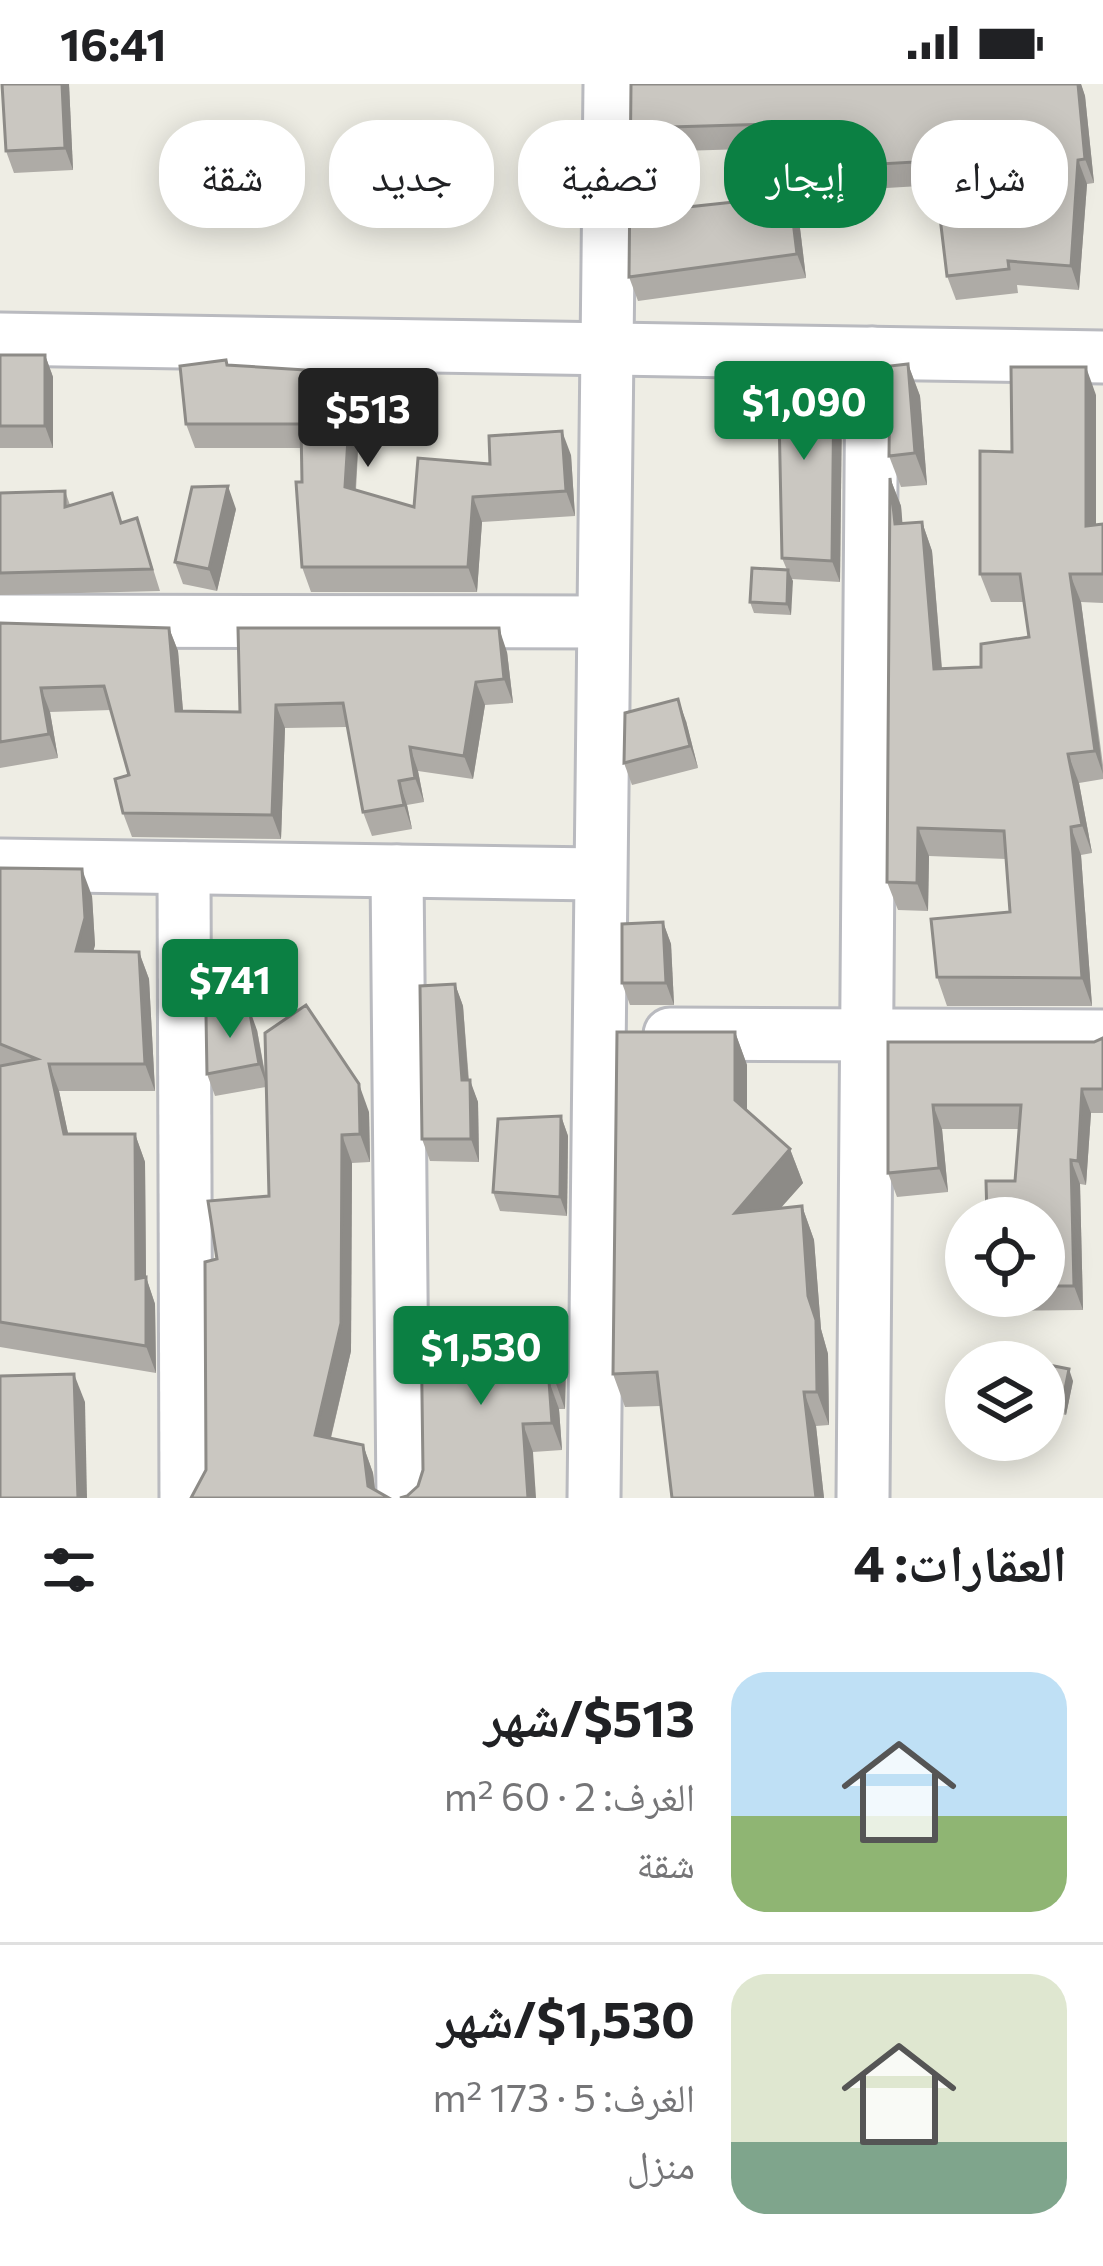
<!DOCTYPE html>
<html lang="ar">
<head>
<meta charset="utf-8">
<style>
  :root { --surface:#fff; --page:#f6f6f6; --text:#202124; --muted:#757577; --line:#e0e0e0; --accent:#0b8043 }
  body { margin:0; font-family:Commissioner,"Noto Naskh Arabic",sans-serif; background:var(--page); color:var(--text); direction:rtl; height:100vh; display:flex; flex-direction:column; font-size:45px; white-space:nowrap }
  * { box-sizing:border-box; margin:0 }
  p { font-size:39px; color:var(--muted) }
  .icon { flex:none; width:66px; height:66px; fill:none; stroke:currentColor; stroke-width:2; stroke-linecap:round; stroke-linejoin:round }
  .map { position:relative; height:1414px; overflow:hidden; direction:ltr }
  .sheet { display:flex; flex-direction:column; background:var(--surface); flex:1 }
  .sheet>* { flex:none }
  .banner { position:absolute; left:36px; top:36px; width:1032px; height:108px; direction:rtl; display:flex; gap:24px }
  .tools { position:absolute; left:945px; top:1113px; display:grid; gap:24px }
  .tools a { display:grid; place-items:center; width:120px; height:120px; border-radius:50%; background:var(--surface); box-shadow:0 6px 30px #0003; font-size:60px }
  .price { position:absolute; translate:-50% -102px; padding:0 27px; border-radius:12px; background:var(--accent); color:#fff; font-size:39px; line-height:78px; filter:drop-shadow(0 3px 6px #0008) }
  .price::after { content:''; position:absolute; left:50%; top:72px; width:36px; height:27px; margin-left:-18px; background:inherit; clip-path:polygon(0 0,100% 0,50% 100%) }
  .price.current { background:#222; color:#fff }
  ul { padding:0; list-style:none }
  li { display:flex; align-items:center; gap:36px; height:300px; padding:0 36px }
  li+li { border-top:3px solid var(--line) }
  li span { display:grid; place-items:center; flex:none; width:336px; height:240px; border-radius:36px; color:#555 }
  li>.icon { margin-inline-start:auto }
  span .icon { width:144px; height:144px; fill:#fffc; stroke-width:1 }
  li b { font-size:51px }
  h2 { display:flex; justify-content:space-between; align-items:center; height:144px; padding:0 36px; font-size:51px }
  .tag { padding:0 42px; border-radius:48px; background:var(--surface); box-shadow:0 6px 30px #0003; font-size:42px; line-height:108px }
  .tag.current { background:var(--accent); color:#fff }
  .status { display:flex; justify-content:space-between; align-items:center; height:84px; padding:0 60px; background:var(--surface); direction:ltr }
  .status svg { height:33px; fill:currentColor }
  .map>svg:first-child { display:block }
</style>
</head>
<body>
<div class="status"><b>16:41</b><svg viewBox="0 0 49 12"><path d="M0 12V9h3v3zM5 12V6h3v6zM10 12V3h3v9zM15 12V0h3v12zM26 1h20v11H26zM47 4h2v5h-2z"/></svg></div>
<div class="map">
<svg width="1103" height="1414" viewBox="0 0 1103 1414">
  <rect width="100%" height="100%" fill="#eeede4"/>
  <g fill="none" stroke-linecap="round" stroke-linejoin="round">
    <defs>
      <g id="street">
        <path d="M 0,255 L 1103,273"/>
        <path d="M 0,537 L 603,538"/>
        <path d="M 0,781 L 599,790"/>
        <path d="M 184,784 L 186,1414"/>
        <path d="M 397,787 L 403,1414"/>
        <path d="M 670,950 L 1103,952"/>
        <path d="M 594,1414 L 610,0"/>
        <path d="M 863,1414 L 872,269"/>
      </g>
    </defs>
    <use href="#street" stroke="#b9babf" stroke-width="57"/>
    <use href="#street" stroke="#fff" stroke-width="51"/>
  </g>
  <g fill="#aeaba6">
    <path d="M 69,0 L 73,86 L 14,89 L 6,67 Z"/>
    <path d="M 631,0 L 1081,0 L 1085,12 L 1094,99 L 1087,100 L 1079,206 L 1017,201 L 1018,209 L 956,216 L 947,192 L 937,107 L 923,108 L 920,102 L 853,106 L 844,82 L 843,62 L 645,68 L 655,126 L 799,136 L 806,194 L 638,217 L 629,193 Z"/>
    <path d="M 0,271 L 45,271 L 53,293 L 53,364 L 0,364 Z"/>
    <path d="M 226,276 L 228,281 L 352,289 L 361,313 L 356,406 L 414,423 L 490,380 L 571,371 L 575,432 L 482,438 L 477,508 L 311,508 L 302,483 L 301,364 L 195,364 L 186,340 Z"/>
    <path d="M 908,280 L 920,312 L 927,401 L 901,403 L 889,372 Z"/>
    <path d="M 1096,311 L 1096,441 L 1103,440 L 1103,519 L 1081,518 L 1103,681 L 1103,695 L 1079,699 L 1092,769 L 1081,771 L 1092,922 L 947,922 L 937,893 L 1010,828 L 1006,775 L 929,772 L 928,827 L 898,826 L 887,798 L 890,394 L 901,422 L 902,439 L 922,438 L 932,467 L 942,584 L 981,583 L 1029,553 L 1024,518 L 991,518 L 980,490 L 1012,368 Z"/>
    <path d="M 842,318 L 840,498 L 792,495 L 791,531 L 754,529 L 750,518 L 787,486 L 782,474 L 779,352 L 764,352 L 756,331 Z"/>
    <path d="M 65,407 L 70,421 L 122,438 L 144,456 L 160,507 L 0,511 L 0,409 Z"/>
    <path d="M 236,425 L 217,507 L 183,500 L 175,478 Z"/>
    <path d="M 0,539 L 169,544 L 178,567 L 183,627 L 240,628 L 507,568 L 513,619 L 485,621 L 473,695 L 418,687 L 424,718 L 407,721 L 412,745 L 372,752 L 363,728 L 347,643 L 285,644 L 281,755 L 132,753 L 123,729 L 129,691 L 111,626 L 50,628 L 58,674 L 0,684 Z"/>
    <path d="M 686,637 L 698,684 L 632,701 L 624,679 Z"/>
    <path d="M 0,784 L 92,812 L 95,861 L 93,868 L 139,868 L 149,895 L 155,1007 L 59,1007 L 68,1050 L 135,1050 L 145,1078 L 146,1193 L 155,1220 L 156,1289 L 0,1263 Z"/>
    <path d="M 663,838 L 671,860 L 674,921 L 630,921 L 622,899 Z"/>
    <path d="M 455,900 L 463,922 L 469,996 L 478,1018 L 479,1078 L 430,1077 L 422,1055 Z"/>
    <path d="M 257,946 L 266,994 L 369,1028 L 370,1078 L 352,1079 L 351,1267 L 331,1354 L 363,1361 L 373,1389 L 375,1406 L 206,1386 L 217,1175 L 269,1112 L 266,1003 L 215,1012 L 207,990 Z"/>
    <path d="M 735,948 L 747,981 L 747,1027 L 790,1065 L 803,1099 L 780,1124 L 802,1122 L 814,1156 L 821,1245 L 828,1270 L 829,1341 L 816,1342 L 824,1414 L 672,1414 L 661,1322 L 625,1323 L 613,1290 Z"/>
    <path d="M 1103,954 L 1103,1029 L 1091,1029 L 1086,1101 L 1080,1100 L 1083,1226 L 996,1227 L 991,1212 L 1044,1212 L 1044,1134 L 1019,1045 L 942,1045 L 948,1108 L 897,1113 L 888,1089 L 888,958 L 1094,958 Z"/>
    <path d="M 561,1032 L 568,1052 L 567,1132 L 500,1127 L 493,1108 Z"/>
    <path d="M 468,1245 L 566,1276 L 565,1325 L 559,1325 L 562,1366 L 533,1368 L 407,1412 L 418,1402 Z"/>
    <path d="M 1044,1280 L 1073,1297 L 1066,1331 L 1044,1326 Z"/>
  </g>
  <g fill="#8d8b87">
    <path d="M 62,0 L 69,0 L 73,86 L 65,64 Z"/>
    <path d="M 1078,0 L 1081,0 L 1085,12 L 1094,99 L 1085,75 Z"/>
    <path d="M 637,44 L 645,68 L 658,151 L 650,127 Z"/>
    <path d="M 1078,76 L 1087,100 L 1079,206 L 1071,182 Z"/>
    <path d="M 790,112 L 799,136 L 806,194 L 797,170 Z"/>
    <path d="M 45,271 L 53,293 L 53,364 L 45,342 Z"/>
    <path d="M 908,280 L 920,312 L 927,401 L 915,369 Z"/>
    <path d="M 1086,283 L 1096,311 L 1096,470 L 1086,442 Z"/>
    <path d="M 352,289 L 361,313 L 354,428 L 345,403 Z"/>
    <path d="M 834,297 L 842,318 L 840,498 L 832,477 Z"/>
    <path d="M 562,347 L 571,371 L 575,432 L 566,407 Z"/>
    <path d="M 890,394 L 901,422 L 905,468 L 895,440 Z"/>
    <path d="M 228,402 L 236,425 L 217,507 L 209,485 Z"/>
    <path d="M 473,413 L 482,438 L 477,508 L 468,483 Z"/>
    <path d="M 922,438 L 932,467 L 944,613 L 934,585 Z"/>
    <path d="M 788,486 L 793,497 L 791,531 L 787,520 Z"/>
    <path d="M 1070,490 L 1081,518 L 1103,690 L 1095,667 Z"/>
    <path d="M 169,544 L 178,567 L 185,651 L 176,627 Z"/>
    <path d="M 499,544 L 507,568 L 513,619 L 504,595 Z"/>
    <path d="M 476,598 L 485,621 L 473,695 L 464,672 Z"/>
    <path d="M 41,604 L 50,628 L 58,674 L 49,650 Z"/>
    <path d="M 678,615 L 686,637 L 698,684 L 690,662 Z"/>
    <path d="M 276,621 L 285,644 L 281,755 L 272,731 Z"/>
    <path d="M 410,663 L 418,687 L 424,718 L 415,694 Z"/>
    <path d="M 1068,670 L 1079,699 L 1092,769 L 1082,741 Z"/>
    <path d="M 399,697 L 407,721 L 412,745 L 404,721 Z"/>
    <path d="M 1071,743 L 1081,771 L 1092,922 L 1082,894 Z"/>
    <path d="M 918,744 L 929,772 L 928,827 L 917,799 Z"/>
    <path d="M 82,785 L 92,812 L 95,861 L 86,895 L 76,867 Z"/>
    <path d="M 663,838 L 671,860 L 674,921 L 666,899 Z"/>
    <path d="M 139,868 L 149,895 L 155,1007 L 145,980 Z"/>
    <path d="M 455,900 L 463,922 L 470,1018 L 462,996 Z"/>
    <path d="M 249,924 L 257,946 L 267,1003 L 259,980 Z"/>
    <path d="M 735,948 L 747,981 L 747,1050 L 735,1016 Z"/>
    <path d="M 49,980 L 59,1007 L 74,1077 L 64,1050 Z"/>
    <path d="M 470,996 L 478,1018 L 479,1078 L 471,1055 Z"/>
    <path d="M 359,1000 L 369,1028 L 370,1078 L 360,1050 Z"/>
    <path d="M 1082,1005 L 1091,1029 L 1086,1101 L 1078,1077 Z"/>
    <path d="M 933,1021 L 942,1045 L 948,1108 L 939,1084 Z"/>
    <path d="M 561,1032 L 568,1052 L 567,1132 L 560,1113 Z"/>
    <path d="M 135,1050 L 145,1078 L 146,1193 L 155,1220 L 156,1289 L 146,1262 L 136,1195 Z"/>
    <path d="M 342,1051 L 352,1079 L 351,1267 L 325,1378 L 315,1351 Z"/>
    <path d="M 790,1065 L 803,1099 L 747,1162 L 735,1129 Z"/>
    <path d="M 1071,1076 L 1080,1100 L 1083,1226 L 1074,1202 Z"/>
    <path d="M 802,1122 L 814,1156 L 821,1245 L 828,1270 L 829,1341 L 817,1308 Z"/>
    <path d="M 555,1248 L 566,1276 L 565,1325 L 555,1297 Z"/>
    <path d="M 1069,1285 L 1073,1297 L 1066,1331 L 1062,1320 Z"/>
    <path d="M 74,1290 L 85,1318 L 87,1414 L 78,1414 Z"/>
    <path d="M 549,1297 L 559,1325 L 562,1366 L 552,1339 Z"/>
    <path d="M 804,1308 L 816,1342 L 824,1414 L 816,1414 Z"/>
    <path d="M 523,1340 L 533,1368 L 536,1414 L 528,1414 Z"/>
    <path d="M 363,1361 L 373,1389 L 376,1414 L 368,1402 Z"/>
  </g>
  <g fill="#cac7c1" stroke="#8d8b87" stroke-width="3">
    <path d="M 2,0 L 62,0 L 65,64 L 6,67 Z"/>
    <path d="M 631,0 L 1078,0 L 1085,75 L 1078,76 L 1071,182 L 1008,177 L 1009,185 L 947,192 L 934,83 L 914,84 L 914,78 L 844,82 L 841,38 L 637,44 L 650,127 L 790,112 L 797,170 L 629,193 Z"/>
    <rect x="0" y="271" width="45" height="71"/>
    <path d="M 226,276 L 227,281 L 352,289 L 345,403 L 414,423 L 418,374 L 490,380 L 489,352 L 562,347 L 566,407 L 473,413 L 468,483 L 302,483 L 296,398 L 302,398 L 301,340 L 186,340 L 180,282 Z"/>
    <path d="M 908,280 L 915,369 L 889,372 L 890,282 Z"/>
    <path d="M 1011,283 L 1086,283 L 1086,442 L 1103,440 L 1103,490 L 1070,490 L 1095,667 L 1068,670 L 1082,741 L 1071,743 L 1082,894 L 937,893 L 931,835 L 1010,828 L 1004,747 L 918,744 L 917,799 L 887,798 L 890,394 L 895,440 L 922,438 L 934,585 L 981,583 L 981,560 L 1029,553 L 1020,490 L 980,490 L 980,367 L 1012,368 Z"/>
    <path d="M 755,296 L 834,297 L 832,477 L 782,474 L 779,330 L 756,331 Z"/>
    <path d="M 228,402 L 209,485 L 175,478 L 192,403 Z"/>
    <path d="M 65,407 L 65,423 L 112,409 L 121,439 L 137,434 L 152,485 L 0,489 L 0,409 Z"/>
    <path d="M 752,484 L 788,486 L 787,520 L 750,518 Z"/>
    <path d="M 0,539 L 169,544 L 176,627 L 240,628 L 238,544 L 499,544 L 504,595 L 476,598 L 464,672 L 410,663 L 415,694 L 399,697 L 404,721 L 363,728 L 343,619 L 276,621 L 272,731 L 123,729 L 115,695 L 129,691 L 104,602 L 41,604 L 49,650 L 0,658 Z"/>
    <path d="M 678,615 L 690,662 L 624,679 L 625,629 Z"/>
    <path d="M 0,784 L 82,785 L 85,834 L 76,867 L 139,868 L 145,980 L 49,980 L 64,1050 L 135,1050 L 136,1195 L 146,1193 L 146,1262 L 0,1238 L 0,982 L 37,975 L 0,960 Z"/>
    <path d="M 663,838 L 666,899 L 622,899 L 622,840 Z"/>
    <path d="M 455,900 L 462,996 L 470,996 L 471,1055 L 422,1055 L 420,902 Z"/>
    <path d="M 306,921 L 359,1000 L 360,1050 L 342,1051 L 341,1239 L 315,1351 L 363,1361 L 368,1402 L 389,1414 L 191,1414 L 206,1386 L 205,1178 L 217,1175 L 208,1117 L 269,1112 L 265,949 Z"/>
    <path d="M 249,924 L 259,980 L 207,990 L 206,931 Z"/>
    <path d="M 617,948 L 735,948 L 735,1016 L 790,1065 L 735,1129 L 802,1122 L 808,1212 L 816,1236 L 817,1308 L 804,1308 L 816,1414 L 672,1414 L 657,1288 L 613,1290 Z"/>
    <path d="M 1103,954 L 1103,1005 L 1082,1005 L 1078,1077 L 1071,1076 L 1074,1202 L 1044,1202 L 1044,1134 L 987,1134 L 986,1097 L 1015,1097 L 1021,1021 L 933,1021 L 939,1084 L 888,1089 L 888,958 L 1094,958 Z"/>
    <path d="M 561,1032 L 560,1113 L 493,1108 L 498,1035 Z"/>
    <path d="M 464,1236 L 465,1245 L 555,1248 L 555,1297 L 549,1297 L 552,1339 L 523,1340 L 528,1414 L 400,1414 L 407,1412 L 418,1402 L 423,1386 L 421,1237 Z"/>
    <path d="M 1044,1280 L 1069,1285 L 1062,1320 L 1044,1316 Z"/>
    <path d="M 74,1290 L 78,1414 L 0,1414 L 0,1292 Z"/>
  </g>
</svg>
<div class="tools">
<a><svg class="icon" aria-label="locate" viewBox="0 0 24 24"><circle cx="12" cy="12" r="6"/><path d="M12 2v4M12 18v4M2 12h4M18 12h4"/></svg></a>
<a><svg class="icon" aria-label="layers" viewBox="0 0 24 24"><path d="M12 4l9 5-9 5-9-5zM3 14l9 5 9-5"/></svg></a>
</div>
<b class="price" style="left:804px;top:379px">$1,090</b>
<b class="price current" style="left:368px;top:386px">$513</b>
<b class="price" style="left:230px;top:957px">$741</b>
<b class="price" style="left:481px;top:1324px">$1,530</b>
<div class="banner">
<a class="tag">شراء</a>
<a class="tag current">إيجار</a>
<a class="tag">تصفية</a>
<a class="tag">جديد</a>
<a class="tag">شقة</a>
</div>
</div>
<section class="sheet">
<h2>العقارات: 4<svg class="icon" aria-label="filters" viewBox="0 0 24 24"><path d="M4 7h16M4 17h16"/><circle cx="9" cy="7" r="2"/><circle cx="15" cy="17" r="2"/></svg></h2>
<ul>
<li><span style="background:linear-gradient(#bfe0f5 60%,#8fb573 0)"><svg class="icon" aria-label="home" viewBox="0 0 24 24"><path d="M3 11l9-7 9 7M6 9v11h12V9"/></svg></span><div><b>$513/شهر</b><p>الغرف: 2 · 60 m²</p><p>شقة</p></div></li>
<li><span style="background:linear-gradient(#dfe7d0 70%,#7fa58c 0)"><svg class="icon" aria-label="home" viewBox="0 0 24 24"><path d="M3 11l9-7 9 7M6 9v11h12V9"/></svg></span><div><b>$1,530/شهر</b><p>الغرف: 5 · 173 m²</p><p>منزل</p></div></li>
</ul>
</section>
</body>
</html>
